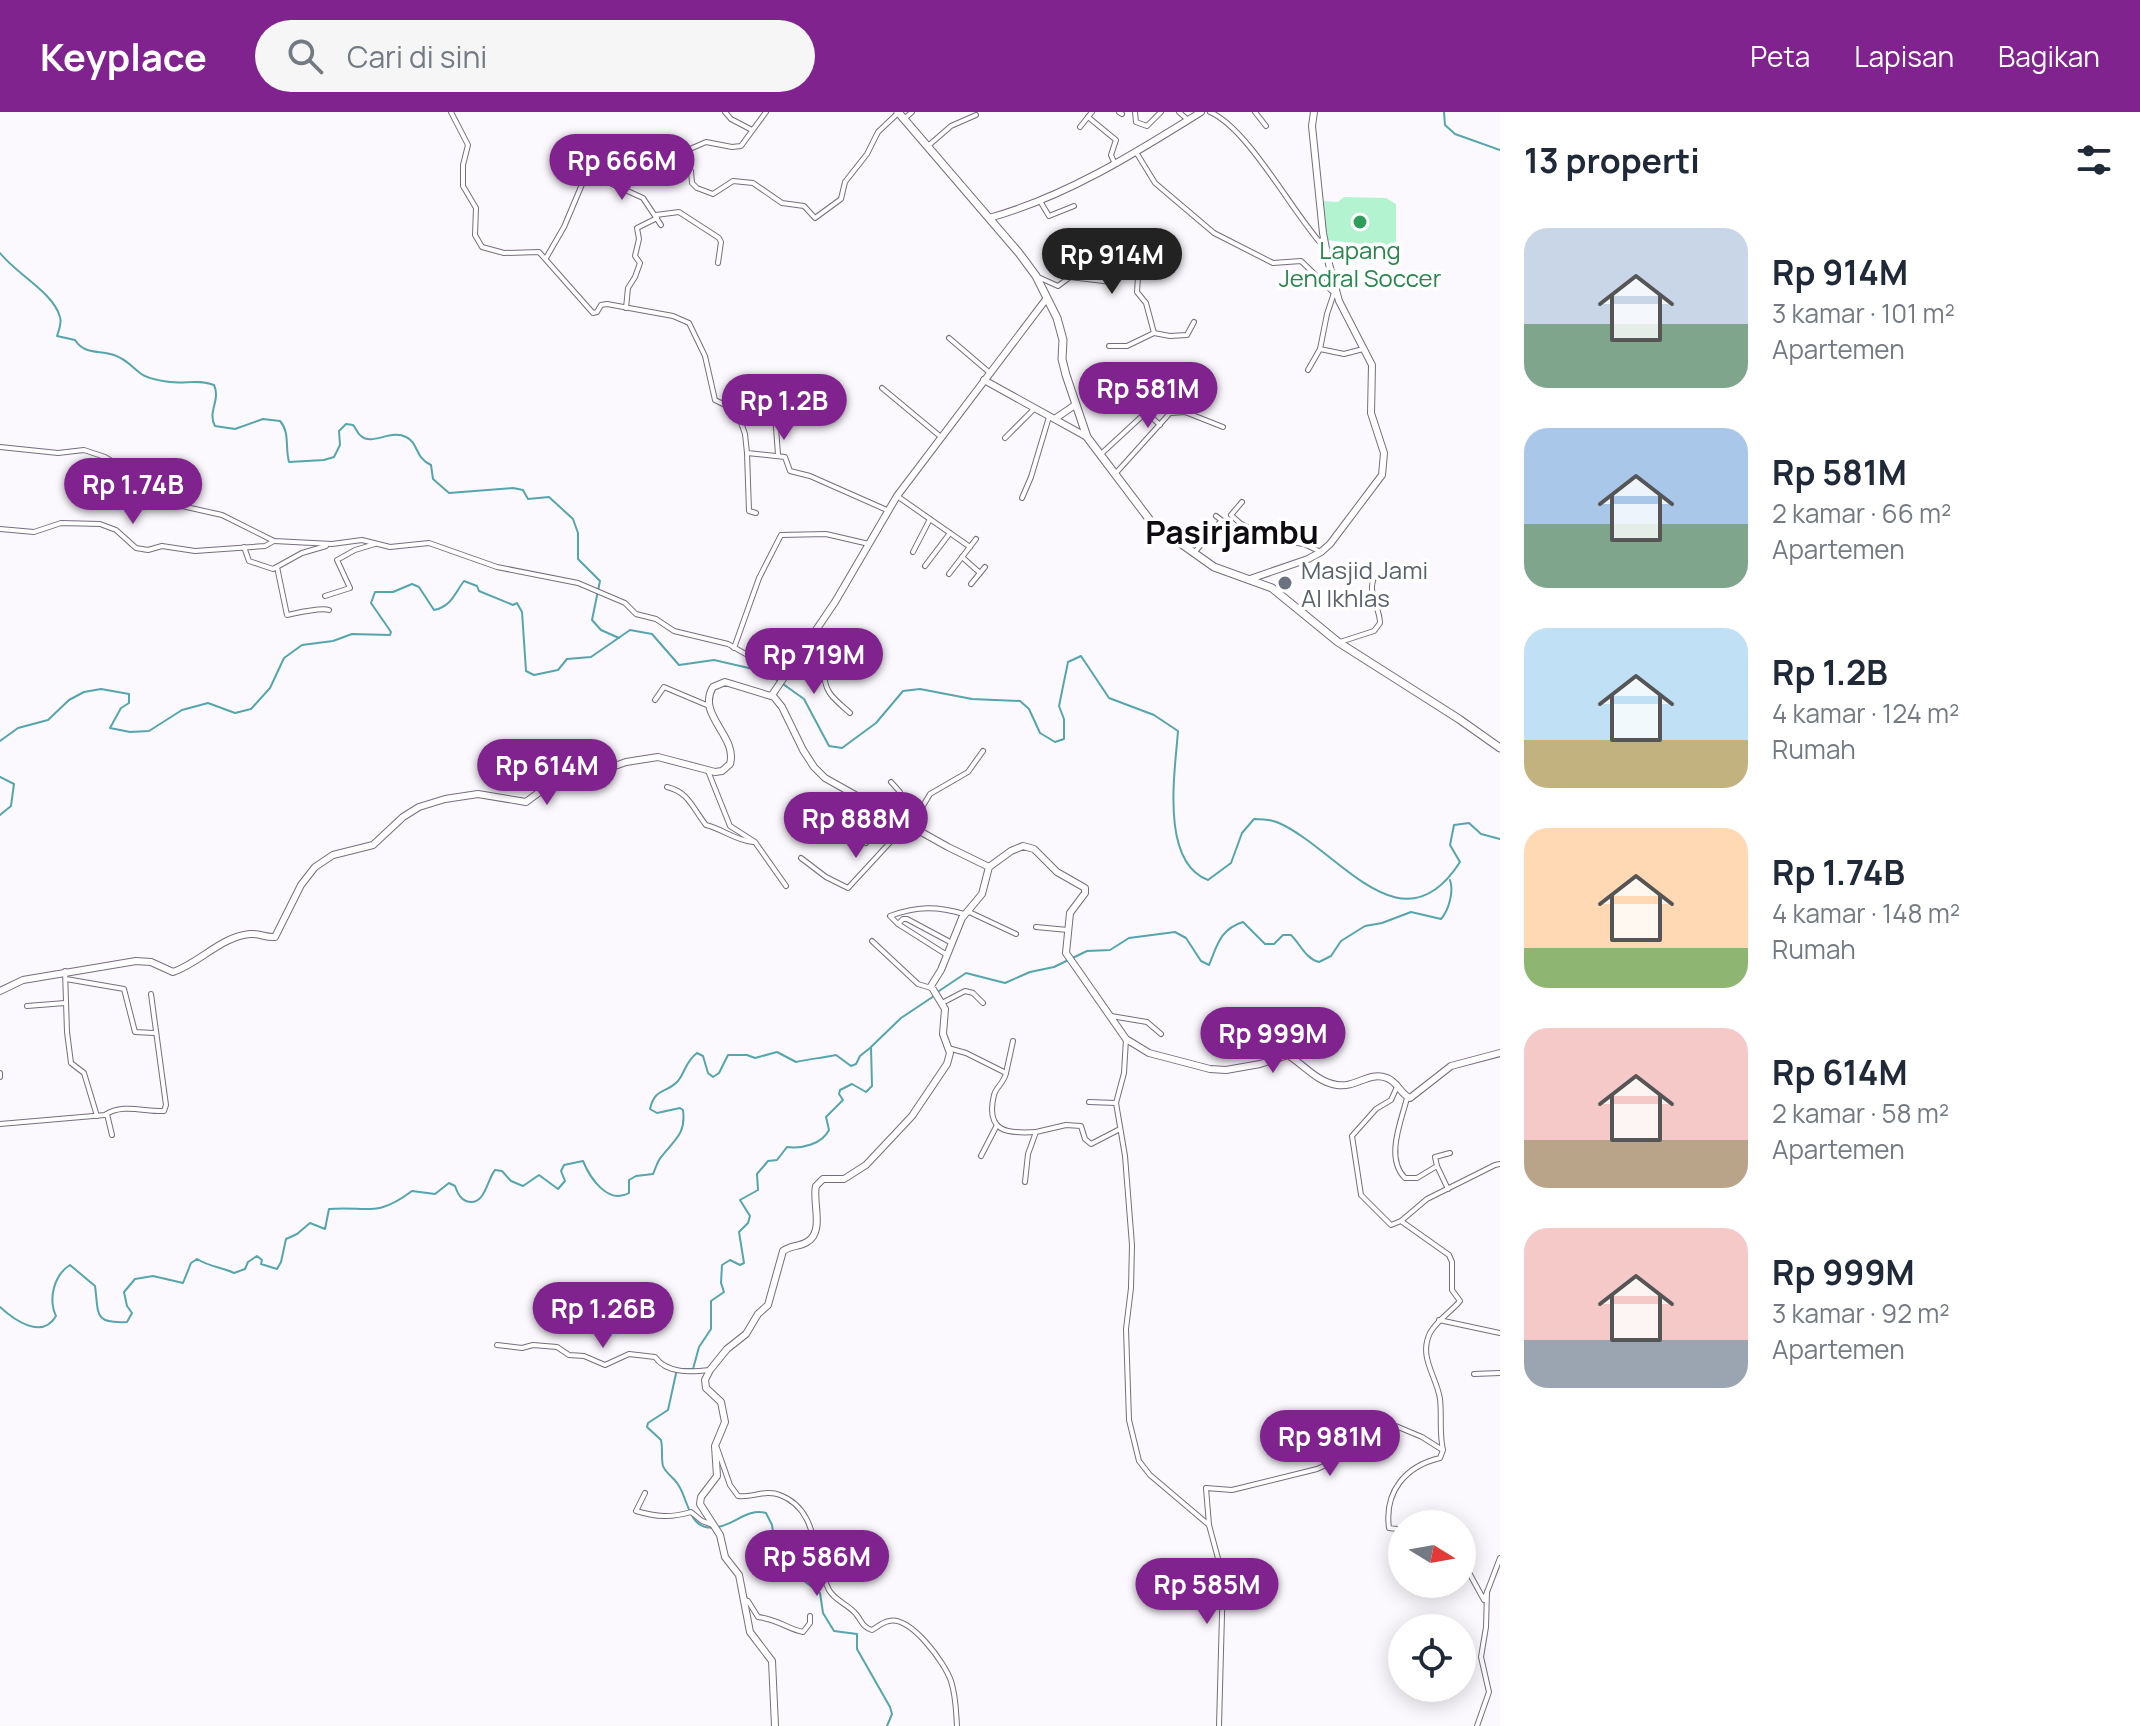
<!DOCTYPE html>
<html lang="id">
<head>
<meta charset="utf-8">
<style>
  :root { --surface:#fff; --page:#f6f6f7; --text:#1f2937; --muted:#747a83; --accent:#80238f }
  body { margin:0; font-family:Manrope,sans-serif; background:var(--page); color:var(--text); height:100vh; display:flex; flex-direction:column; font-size:30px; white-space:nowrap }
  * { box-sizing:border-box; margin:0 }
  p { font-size:26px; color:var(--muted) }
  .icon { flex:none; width:44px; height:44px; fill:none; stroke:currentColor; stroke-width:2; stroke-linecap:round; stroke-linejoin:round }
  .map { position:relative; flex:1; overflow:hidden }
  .panel { display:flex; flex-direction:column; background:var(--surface); width:640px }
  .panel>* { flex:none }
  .needle { width:52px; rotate:101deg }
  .buttons { position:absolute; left:1388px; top:1398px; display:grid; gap:16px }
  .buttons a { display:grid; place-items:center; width:88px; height:88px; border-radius:50%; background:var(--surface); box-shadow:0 4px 20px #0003; font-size:40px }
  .price { position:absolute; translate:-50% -68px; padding:0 18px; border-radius:28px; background:var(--accent); color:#fff; font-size:26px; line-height:52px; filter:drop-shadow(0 2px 4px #0008) }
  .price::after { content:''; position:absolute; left:50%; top:48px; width:24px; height:18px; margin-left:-12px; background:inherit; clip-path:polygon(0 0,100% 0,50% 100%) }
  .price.active { background:#222; color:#fff }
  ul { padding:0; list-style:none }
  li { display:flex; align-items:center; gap:24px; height:200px; padding:0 24px }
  li span { display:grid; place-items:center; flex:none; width:224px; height:160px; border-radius:24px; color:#555 }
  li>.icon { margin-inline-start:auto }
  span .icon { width:96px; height:96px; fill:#fffc; stroke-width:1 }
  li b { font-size:34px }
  h2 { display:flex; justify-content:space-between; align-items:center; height:96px; padding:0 24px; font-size:34px }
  header { display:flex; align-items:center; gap:48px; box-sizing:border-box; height:112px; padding:0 40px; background:var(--accent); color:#fff }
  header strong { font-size:38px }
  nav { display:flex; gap:44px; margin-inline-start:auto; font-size:28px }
  .search { width:560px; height:72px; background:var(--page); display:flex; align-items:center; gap:20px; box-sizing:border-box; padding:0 28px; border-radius:44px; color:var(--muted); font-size:30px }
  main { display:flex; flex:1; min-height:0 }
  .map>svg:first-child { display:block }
</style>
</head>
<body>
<header>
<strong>Keyplace</strong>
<div class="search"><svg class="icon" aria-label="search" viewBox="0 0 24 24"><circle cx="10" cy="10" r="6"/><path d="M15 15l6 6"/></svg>Cari di sini</div>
<nav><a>Peta</a><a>Lapisan</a><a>Bagikan</a></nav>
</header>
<main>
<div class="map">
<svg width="1500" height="1614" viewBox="0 0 1500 1614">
  <rect width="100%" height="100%" fill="#fbf9fd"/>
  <path fill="#b4f3d0" d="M 1344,85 L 1386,86 L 1396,92 L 1396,129 L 1391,135 L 1326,128 L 1321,92 L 1323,89 L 1338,90 Z"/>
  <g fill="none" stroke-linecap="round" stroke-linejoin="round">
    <g stroke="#56a5ad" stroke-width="2">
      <path d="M 1444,0 L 1445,13 L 1455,22 L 1500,38"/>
      <path d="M 0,141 C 16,162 53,180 60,205 C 62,211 59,218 57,224 L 75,228 C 85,243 98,238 114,243 C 126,247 131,254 140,261 C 146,266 162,269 170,270 C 186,272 198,267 214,273 C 221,288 207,300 215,314 L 235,317 L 263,307 L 280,309 C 290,320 285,336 289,350 L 324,348 L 334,345 L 340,333 L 339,319 L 346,312 L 353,313 C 356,316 357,321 361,324 C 372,334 391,317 406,325 C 419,331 414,345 431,353 L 433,367 L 449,381 L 513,376 L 523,378 L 528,387 L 549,385 L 573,407 L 578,421 L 578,447 L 600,469 L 592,508 L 601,518 L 619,526"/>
      <path d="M 783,572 L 804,587 L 829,634 L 842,636 L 876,611 L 903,579 L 920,577 L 972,587 L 1020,589 L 1029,597 L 1040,621 L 1055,630 L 1064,627 L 1064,607 L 1059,594 L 1068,550 L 1081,544 L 1109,586 L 1154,603 L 1178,619 C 1175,660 1160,750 1208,768 L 1231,751 L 1242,721 L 1254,707 C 1262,707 1271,707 1279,711 C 1339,738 1402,841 1460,750 L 1450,733 L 1454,713 L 1469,711 L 1481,722 L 1500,727"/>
      <path d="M 0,629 L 18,616 L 48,608 L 69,588 L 84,580 L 101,577 L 129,582 L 129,591 L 121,596 L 110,616 L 130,620 L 149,619 L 182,598 L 208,591 L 235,601 L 251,597 L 270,576 L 284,546 L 302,533 L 333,529 L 352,522 L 390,523 L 391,520 L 371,491 L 375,480 L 393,480 L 412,472 L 419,475 L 434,498 C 451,495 455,481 464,469 L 477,474 L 479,479 L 513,493 L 517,491 L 522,500 L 526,559 L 534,563 L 558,558 L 567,547 L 591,545 L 630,518 L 652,522 L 679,553 L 714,548 L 766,560 L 778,569"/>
      <path d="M 0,665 L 14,672 L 11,694 L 0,703"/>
      <path d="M 939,879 L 966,861 L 1005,871 L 1030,860 L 1054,855 L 1087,839 L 1110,838 L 1129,826 L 1175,820 L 1186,826 L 1201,849 L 1209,853 C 1217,834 1220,817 1243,810 L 1265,832 L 1274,832 L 1283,823 L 1291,823 C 1301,833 1305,846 1319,850 L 1331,844 L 1341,829 L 1365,814 L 1382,811 L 1411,800 L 1441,807 C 1449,798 1454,779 1450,768"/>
      <path d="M 0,1195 C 14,1208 42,1228 56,1204 C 48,1187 54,1163 70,1153 L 95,1174 C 99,1202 93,1212 127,1210 L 132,1201 L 127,1194 L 124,1180 L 135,1167 L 153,1164 L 183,1171 L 191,1151 L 197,1147 C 210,1155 221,1155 234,1161 L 245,1157 L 248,1150 L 257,1144 L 262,1148 L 261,1152 L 277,1157 L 281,1150 L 286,1127 L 297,1122 L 310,1111 L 325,1117 L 329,1097 C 368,1094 376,1106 412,1079 L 435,1082 L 449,1071 L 455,1074 C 457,1080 460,1087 466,1089 C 485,1096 487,1067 495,1058 L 502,1059 L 511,1069 L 523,1074 L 539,1063 L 558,1077 L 565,1069 L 561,1059 L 564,1053 L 583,1049 C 590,1066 608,1093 629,1081 L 629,1068 L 636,1064 L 653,1062 C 656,1056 657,1049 662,1044 C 675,1027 686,1022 683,998 L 680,996 L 657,1001 L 650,997 C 655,975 666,982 678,969 C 686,959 685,950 697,941 L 703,944 L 708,961 L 713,965 L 719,961 L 728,943 L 747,943 L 755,946 L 777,940 L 796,950 C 809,947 822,946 836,943 L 851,954 L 856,952 L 860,944 L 870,936"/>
      <path d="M 887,1614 L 892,1602 L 890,1595 L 857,1537 L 857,1522 L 834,1519 L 823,1501 L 820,1481 L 778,1449 L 772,1413 L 766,1401 C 748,1396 735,1412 718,1415 C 689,1421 689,1390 679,1374 C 675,1366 666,1362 663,1354 C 661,1346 663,1337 661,1328 L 647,1315 L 648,1311 L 668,1298 L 677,1257 L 693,1257 L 699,1235 L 711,1217 L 711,1189 L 724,1180 L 721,1171 L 722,1153 L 730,1148 L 740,1153 L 744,1151 L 739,1120 L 748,1111 L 750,1104 L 740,1088 L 758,1078 L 757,1062 L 768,1049 L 777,1048 L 787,1035 C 802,1037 822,1032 829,1018 L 826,1005 L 843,988 L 839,982 L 840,978 L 852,972 L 866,980 L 872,974 L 871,935 L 901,906 L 934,884"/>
    </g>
    <defs>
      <g id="street">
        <path d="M 451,0 L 468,33 L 463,53 L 463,74 L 476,96 L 475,123 L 482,135 L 504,141 L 539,140 L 593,201 L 597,200 L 601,193 L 607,192 L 673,204 L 689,211 L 705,244 L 715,288 L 737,299 L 745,322 L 747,341 L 785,345 L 790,359 L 810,364 L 887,398"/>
        <path d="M 725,0 L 731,7 L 752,18"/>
        <path d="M 1119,0 L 1122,2"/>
        <path d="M 1135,0 L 1136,10 L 1147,14 L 1161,0"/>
        <path d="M 1179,0 L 1188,8"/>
        <path d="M 1210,0 C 1249,17 1293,102 1324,135"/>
        <path d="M 1255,0 L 1266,14"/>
        <path d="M 1088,5 L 1116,28 L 1111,43 L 1115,52"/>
        <path d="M 904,7 L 912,0"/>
        <path d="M 1080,15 L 1092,0"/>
        <path d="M 928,34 L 951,14 L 976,3"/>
        <path d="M 1136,40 L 1155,71 L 1214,121 L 1273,151 L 1301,149 L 1334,181"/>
        <path d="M 674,44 L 691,59 L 692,71 L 697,76 L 713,82 L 733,69 L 753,71 L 782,91 L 804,94 L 815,106 L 841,87 L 845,70 L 867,42 L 878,20 L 898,1"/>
        <path d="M 601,59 L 612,72 L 643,86 L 661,113"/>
        <path d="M 1040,89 L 1049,104 L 1074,94"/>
        <path d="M 656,103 L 679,100 L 719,126 L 721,130 L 718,151"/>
        <path d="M 546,146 L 564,115 L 583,70 L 619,46 L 635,42 L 674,44 L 706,30 L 732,35 L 741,34 L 766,0"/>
        <path d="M 1038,165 L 1058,174 L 1070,165 L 1112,170 L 1131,159 L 1135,159 L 1138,165 L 1137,180 L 1146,191 L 1154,221 L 1127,234 L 1109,234"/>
        <path d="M 626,196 L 628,176 L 635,165 L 640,151 L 635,144 L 639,127 L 637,116 L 657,106"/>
        <path d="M 1154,221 L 1170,224 L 1187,223 L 1194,210"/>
        <path d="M 949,226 L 990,261"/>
        <path d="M 1320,237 L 1344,242 L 1363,237"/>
        <path d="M 1308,258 L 1320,237 L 1327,202 L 1334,181"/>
        <path d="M 882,276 L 941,325"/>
        <path d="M 1147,301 L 1160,313"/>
        <path d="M 1005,326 L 1034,297"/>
        <path d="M 0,335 L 58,341 L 84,338 L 105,345 L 124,356 L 164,390 L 222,403 L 274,429 L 332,432 L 362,428 L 390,435 L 429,431 L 497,455 L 578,471 L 625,491 L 636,502 L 656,507 L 674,519 L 728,532 L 785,564"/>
        <path d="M 747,341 L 749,399 L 756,401"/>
        <path d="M 1101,342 L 1153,294 L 1147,280"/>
        <path d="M 778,343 L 775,301 L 793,303 L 826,280"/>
        <path d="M 1116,361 L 1170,301 L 1185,300 L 1223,315"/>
        <path d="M 897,384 L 970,435"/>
        <path d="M 1022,386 L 1031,365 L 1049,305"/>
        <path d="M 1216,404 L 1233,417 L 1241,412 L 1270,427 L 1304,432 L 1321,440"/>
        <path d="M 1241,412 L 1231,403 L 1242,390"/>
        <path d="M 0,417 L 34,420 L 61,411 L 100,412 L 116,418 L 136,436 L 148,438 L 162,434 L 195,439 L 265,434 L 274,429"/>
        <path d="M 244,435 L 249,449 L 273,457 L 302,441 L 326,434"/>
        <path d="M 913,440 L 930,407"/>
        <path d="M 1194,441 L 1221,409"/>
        <path d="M 962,445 L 980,461"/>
        <path d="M 925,454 L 950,421"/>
        <path d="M 277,455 L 287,503 C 297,501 321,495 329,498"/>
        <path d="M 949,462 L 976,427"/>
        <path d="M 971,472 L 985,455"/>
        <path d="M 325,484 L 350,476 L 337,448 L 355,438 L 375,432"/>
        <path d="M 1340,530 L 1374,519 L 1380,511 C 1380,495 1366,480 1375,464"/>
        <path d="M 734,536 L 759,466 L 781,423 L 826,422 L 869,432"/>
        <path d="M 801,543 L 825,559 C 822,580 837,589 850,601"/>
        <path d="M 655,588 L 664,575 L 709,594"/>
        <path d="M 708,659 L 730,714 L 755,730 L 786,774"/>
        <path d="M 667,675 C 689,680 693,697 706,713 C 723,717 734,728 753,730"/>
        <path d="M 890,703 L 900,680 L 891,670"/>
        <path d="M 911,714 L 930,682 L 968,660 L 983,639"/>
        <path d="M 866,731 L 891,703"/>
        <path d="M 801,746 L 826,765 L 848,776 L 907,712"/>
        <path d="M 967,799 L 1016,822"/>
        <path d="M 898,812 L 890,804 C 917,794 937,794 964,802"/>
        <path d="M 1036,815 L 1068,818"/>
        <path d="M 872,829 L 918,872 L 931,876"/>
        <path d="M 947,843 L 898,812 L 903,807 L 907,807 L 952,831"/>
        <path d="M 65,859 L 67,920 L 71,951 L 84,961 L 97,1004"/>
        <path d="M 66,867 L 124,877 L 135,920 L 154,921"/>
        <path d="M 942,891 L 965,879 L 973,881 L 983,891"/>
        <path d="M 27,894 L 65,891"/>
        <path d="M 1111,904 L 1147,910 L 1161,922"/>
        <path d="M 1126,927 L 1124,961 L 1116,991 L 1125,1044 L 1132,1133 L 1131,1176 L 1126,1217 L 1129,1308 L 1139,1349 L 1150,1363 L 1209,1413"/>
        <path d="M 948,936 L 966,941 L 1006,961 C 1004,971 996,975 994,983 C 985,1020 1007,1022 1036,1020"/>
        <path d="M 0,961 L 0,965"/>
        <path d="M 1006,961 L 1013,929"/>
        <path d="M 1397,975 L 1391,988 L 1376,997 L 1352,1024 L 1361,1083 L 1391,1113 L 1401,1109 L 1449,1143 L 1452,1150 L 1452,1178 L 1460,1189 C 1451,1200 1437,1208 1430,1221 C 1418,1245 1437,1265 1440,1287 C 1442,1304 1439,1321 1443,1338 L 1440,1346 C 1406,1354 1384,1379 1389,1416 L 1397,1417 L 1402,1425"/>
        <path d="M 1407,986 C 1401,1010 1385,1046 1405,1066 L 1417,1066 L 1437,1054 L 1448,1077"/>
        <path d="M 1089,990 L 1116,991"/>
        <path d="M 107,1002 L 112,1023"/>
        <path d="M 0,1012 L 105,1003 C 122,991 145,1000 164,999 L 166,993 L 151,882"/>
        <path d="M 981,1044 L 997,1013"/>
        <path d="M 1437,1054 L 1435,1045 L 1450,1041"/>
        <path d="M 1025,1070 L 1028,1042 L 1036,1020 L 1066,1013 L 1081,1014 L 1085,1027 L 1091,1032 L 1120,1017"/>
        <path d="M 1401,1109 L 1427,1087 L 1495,1053 L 1500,1052"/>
        <path d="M 1439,1208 L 1500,1221"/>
        <path d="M 497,1233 L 522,1236 L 533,1233 L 557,1235 L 569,1243 L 584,1244 L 605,1253 L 629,1242 L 655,1245 C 667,1262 691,1260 710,1258"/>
        <path d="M 1474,1262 L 1500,1261"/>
        <path d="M 717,1336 L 730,1373 L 738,1384 C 752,1386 766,1377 780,1383 C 820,1398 812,1446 829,1478 C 835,1489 848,1492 856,1502 C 862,1509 862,1515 872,1518 C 877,1515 883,1510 889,1509 C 911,1504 945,1551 951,1569 C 956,1584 956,1599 957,1614"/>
        <path d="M 645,1381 L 636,1399 C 657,1405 671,1406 691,1400 L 702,1409 L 713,1413"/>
        <path d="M 1462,1448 L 1484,1488 L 1500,1446"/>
        <path d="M 744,1488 L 748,1489 L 758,1505 C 777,1507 788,1517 803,1520 L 810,1511 L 810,1504"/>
        <path d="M 1219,1614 L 1223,1465 L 1209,1413 L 1206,1376 L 1232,1378 L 1317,1357 L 1328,1352 L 1365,1308 L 1372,1304 L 1422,1325 L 1441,1337"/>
        <path d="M 1477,1614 L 1489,1580 L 1481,1545 L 1486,1515 L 1487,1480"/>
      </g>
      <g id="secondary">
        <path d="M 989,106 C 1065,85 1134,42 1201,0"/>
        <path d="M 984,268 L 1087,325"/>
        <path d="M 1056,306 L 1075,293"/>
        <path d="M 1250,467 L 1308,447 L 1321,440 L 1330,432 L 1382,363 L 1384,341 L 1371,301 L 1372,253 L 1339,189 L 1329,152 L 1323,121 L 1312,14 L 1314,0"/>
        <path d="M 772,583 L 835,490 L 897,384 L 1047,186"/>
        <path d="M 0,879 L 23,868 L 136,849 L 151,850 L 173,860 C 200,851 220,825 250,822 C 259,821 266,826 275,825 L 301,773 L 315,755 L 333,743 L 373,733 L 403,705 L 419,695 L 445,687 L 478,682 L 526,690 L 557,667 L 598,660 L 626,650 L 658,645 L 715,660 L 722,659 L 730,652 C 738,624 696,603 713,575 L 725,570 L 774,585 L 782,595 L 803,638 L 814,655 L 825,666 L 948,735 L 989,755"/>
        <path d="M 775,1614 L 772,1549 L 750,1520 L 739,1463 L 725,1445 L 720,1423 L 700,1392 L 701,1385 L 717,1364 L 715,1334 L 725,1310 L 721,1290 L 706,1276 L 705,1268 L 710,1258 L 727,1237 L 746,1222 L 758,1202 L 768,1193 L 783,1139 C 791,1133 799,1135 807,1130 C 825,1120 812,1089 816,1074 L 823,1067 L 844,1067 L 866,1053 L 912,1004 L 947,952 L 950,941 L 943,922 L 945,897 L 931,874 L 941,858 L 962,806 L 982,782 L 989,755 L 1011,739 L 1023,734 L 1034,737 L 1057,760 L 1085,776 L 1085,781 L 1070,801 L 1066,841 L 1126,927 L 1149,941 L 1210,957 L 1226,958 L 1260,952 L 1288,943 C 1304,953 1317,970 1337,973 C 1357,976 1368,959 1387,966 C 1398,970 1400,982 1410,986 L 1451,954 L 1500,941"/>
      </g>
      <path id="highway" d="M 898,0 L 1019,141 L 1036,164 L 1057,206 L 1063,228 L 1062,247 L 1066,263 L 1087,325 L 1152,411 L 1214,455 L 1272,476 L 1338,530 L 1459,607 L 1500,636"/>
    </defs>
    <use href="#street" stroke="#776d7f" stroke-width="6"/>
    <use href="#secondary" stroke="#776d7f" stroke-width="8"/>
    <use href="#highway" stroke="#776d7f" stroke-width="9"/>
    <use href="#street" stroke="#fff" stroke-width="4"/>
    <use href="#secondary" stroke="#fff" stroke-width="6"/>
    <use href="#highway" stroke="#fff" stroke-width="7"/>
  </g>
  <circle fill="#2e9e5b" stroke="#fff" stroke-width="3" cx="1360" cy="110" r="8"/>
  <circle fill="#6b7280" stroke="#fff" stroke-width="3" cx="1285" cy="471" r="8"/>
  <g text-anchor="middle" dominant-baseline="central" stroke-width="7" stroke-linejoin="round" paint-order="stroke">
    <g font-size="24" fill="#27864d" stroke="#fff">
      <text x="1360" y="137">Lapang<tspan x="1360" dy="28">Jendral Soccer</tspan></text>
    </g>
    <g font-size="24" fill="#5b616d" stroke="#fff" text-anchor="start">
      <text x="1301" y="457">Masjid Jami<tspan x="1301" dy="28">Al Ikhlas</tspan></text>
    </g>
    <g font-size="32" font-weight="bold" fill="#0e0a11" stroke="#fff">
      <text x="1232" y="420">Pasirjambu</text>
    </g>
  </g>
</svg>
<div class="buttons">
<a><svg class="needle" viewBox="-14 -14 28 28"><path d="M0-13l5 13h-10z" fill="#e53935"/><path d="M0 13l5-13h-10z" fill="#747a83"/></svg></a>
<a><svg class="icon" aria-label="locate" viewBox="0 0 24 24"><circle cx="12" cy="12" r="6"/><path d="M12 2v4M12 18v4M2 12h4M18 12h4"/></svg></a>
</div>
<b class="price" style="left:622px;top:90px">Rp 666M</b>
<b class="price active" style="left:1112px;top:184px">Rp 914M</b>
<b class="price" style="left:1148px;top:318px">Rp 581M</b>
<b class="price" style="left:784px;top:330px">Rp 1.2B</b>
<b class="price" style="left:133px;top:414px">Rp 1.74B</b>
<b class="price" style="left:814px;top:584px">Rp 719M</b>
<b class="price" style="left:547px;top:695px">Rp 614M</b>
<b class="price" style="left:856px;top:748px">Rp 888M</b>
<b class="price" style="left:1273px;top:963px">Rp 999M</b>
<b class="price" style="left:603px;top:1238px">Rp 1.26B</b>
<b class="price" style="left:1330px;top:1366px">Rp 981M</b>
<b class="price" style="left:817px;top:1486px">Rp 586M</b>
<b class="price" style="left:1207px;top:1514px">Rp 585M</b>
</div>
<section class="panel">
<h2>13 properti<svg class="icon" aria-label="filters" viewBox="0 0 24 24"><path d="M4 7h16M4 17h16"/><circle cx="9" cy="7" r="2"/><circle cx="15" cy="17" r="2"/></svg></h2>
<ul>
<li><span style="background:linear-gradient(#c9d6e8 60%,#7fa58c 0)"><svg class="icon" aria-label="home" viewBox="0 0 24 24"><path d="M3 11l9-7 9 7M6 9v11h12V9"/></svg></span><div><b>Rp 914M</b><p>3 kamar · 101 m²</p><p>Apartemen</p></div></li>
<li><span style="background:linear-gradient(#a9c7e8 60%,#7fa58c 0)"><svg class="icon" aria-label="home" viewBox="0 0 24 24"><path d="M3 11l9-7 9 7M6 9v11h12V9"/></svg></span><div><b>Rp 581M</b><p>2 kamar · 66 m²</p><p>Apartemen</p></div></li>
<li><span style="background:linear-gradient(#bfe0f5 70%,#c2b280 0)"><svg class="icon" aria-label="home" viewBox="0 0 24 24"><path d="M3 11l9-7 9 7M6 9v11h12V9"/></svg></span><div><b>Rp 1.2B</b><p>4 kamar · 124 m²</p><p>Rumah</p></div></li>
<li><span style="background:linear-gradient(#ffd9b3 75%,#8fb573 0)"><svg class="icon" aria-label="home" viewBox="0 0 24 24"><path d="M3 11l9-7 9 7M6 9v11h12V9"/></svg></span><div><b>Rp 1.74B</b><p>4 kamar · 148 m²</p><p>Rumah</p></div></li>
<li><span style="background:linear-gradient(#f6c9c9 70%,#b9a48a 0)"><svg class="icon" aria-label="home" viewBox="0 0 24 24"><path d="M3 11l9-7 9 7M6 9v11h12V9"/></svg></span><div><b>Rp 614M</b><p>2 kamar · 58 m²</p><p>Apartemen</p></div></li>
<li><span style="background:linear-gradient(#f6c9c9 70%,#9aa5b1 0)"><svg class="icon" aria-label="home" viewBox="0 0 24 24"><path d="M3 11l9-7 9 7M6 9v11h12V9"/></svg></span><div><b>Rp 999M</b><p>3 kamar · 92 m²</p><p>Apartemen</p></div></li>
</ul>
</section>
</main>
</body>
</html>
